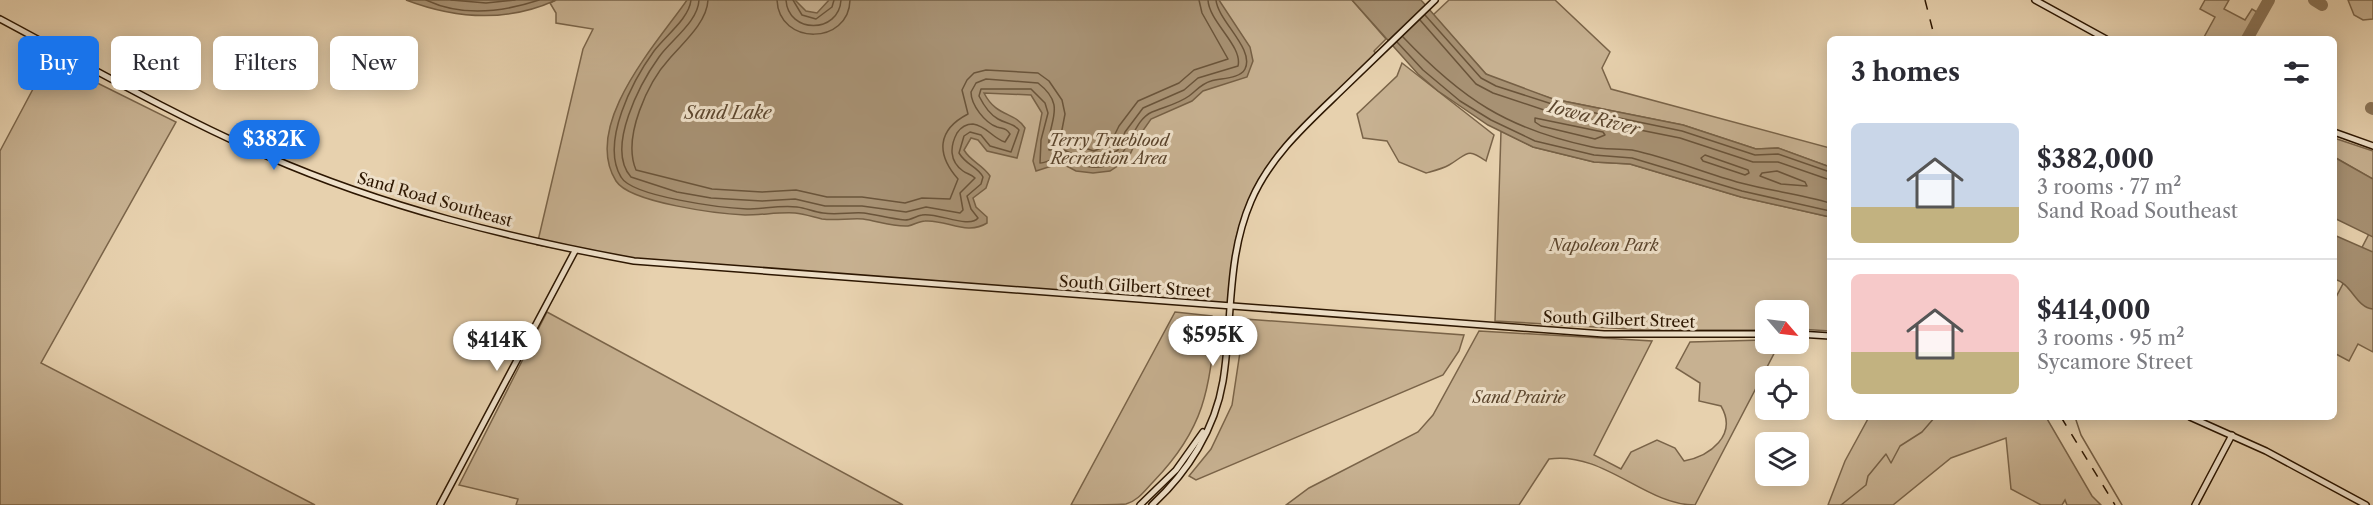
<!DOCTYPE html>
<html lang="en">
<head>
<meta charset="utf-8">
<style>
  :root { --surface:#fff; --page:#f2f2f3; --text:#2b2b33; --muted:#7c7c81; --line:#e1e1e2; --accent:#1a73e8 }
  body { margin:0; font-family:"Libre Caslon Text",serif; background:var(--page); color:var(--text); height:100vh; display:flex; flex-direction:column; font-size:22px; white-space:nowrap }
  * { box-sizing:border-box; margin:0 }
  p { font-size:20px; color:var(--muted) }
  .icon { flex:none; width:33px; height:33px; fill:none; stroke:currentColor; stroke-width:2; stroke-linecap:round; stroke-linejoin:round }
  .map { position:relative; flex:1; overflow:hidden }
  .drawer { position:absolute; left:1827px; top:36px; width:510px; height:384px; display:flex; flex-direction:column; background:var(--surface); border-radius:9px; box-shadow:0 3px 15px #0003 }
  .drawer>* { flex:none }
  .banner { position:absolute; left:18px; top:36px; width:570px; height:54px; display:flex; gap:12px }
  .needle { width:39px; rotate:118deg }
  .tools { position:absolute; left:1755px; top:300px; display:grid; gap:12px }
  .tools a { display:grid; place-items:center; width:54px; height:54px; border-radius:9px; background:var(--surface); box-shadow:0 3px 15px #0003; font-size:30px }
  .price { position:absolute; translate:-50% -51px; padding:0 14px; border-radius:21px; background:#fff; color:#222; font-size:20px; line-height:39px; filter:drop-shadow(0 2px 3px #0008) }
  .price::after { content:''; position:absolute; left:50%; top:36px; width:18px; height:14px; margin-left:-9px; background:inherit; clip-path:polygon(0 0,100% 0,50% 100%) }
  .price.active { background:var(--accent); color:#fff }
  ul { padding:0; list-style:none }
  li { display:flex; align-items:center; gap:18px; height:150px; padding:0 24px }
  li+li { border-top:2px solid var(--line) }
  li span { display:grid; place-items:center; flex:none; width:168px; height:120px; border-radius:9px; color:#555 }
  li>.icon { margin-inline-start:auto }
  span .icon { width:72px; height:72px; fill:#fffc; stroke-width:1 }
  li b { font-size:26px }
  h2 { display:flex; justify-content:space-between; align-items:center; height:72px; padding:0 24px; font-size:26px }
  .tag { padding:0 21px; border-radius:9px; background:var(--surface); box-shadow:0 3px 15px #0003; font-size:21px; line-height:54px }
  .tag.active { background:var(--accent); color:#fff }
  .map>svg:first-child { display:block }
</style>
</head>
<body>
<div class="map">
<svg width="2373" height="505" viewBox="0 0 2373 505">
  <rect width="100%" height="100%" fill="#e7d1ae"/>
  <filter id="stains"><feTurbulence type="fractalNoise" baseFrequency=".00333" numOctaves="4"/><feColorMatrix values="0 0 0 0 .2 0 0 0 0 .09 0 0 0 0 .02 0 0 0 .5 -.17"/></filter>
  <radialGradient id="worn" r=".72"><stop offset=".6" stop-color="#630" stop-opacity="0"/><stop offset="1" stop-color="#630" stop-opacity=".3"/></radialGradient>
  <g fill="#c7b191" stroke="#7a6449" stroke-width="1.5">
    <path d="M 556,0 L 1352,0 L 1386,39 L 1374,51 L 1377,55 L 1277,157 L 1245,214 L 1229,308 L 628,261 L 537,245 L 583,49 L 593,29 L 556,23 L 556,13 L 550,3 Z"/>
    <path d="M 1449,0 L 1555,0 L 1610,52 L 1602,68 L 1611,89 L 1830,148 L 1830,167 L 1778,148 L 1756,149 L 1683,125 L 1553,99 L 1498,81 L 1486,74 L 1433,15 Z"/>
    <path d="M 2205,0 L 2229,0 L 2224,9 L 2245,20 L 2252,9 L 2257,12 L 2242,39 L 2203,39 L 2215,17 L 2200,9 Z"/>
    <path d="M 2348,0 L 2373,0 L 2373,19 L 2363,20 L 2354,15 Z"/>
    <path d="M 49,59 L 176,122 L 41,363 L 315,505 L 0,505 L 0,151 Z"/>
    <path d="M 1402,63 L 1494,135 L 1486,161 C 1466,147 1468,154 1449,165 C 1442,169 1433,171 1426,173 L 1399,162 L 1387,141 L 1363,138 L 1357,114 L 1397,76 Z"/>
    <path d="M 1501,131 L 1533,147 L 1594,162 L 1630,164 L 1741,197 L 1830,217 L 1830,331 L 1799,329 L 1798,310 L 1766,310 L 1765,330 L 1645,330 L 1495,321 Z"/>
    <path d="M 2334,138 L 2373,151 L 2373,179 L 2334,157 Z"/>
    <path d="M 2369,234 L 2373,237 L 2373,352 L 2358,344 L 2349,361 L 2334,353 L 2334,301 Z"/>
    <path d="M 547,312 L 903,505 L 516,505 L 518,499 L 459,485 Z"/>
    <path d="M 1175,312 L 1212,316 L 1216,321 C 1209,390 1205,428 1154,481 C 1146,489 1138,501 1126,504 C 1111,505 1087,505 1071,505 Z"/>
    <path d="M 1245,319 L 1464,335 L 1459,351 L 1443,375 L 1196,480 L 1189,476 L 1211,449 L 1232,405 Z"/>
    <path d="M 1479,331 L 1652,341 L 1594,455 L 1621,469 L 1631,452 L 1657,440 L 1675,448 L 1684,461 C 1710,456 1738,435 1721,406 L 1699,401 L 1700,383 L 1676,368 L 1690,342 L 1765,340 L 1766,344 L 1779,344 L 1695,505 C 1645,505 1604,451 1549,459 L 1519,505 L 1286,505 L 1309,488 L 1418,432 L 1433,415 Z"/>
    <path d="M 1869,417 L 2046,417 L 2092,496 L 2101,505 L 2067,505 L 2065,500 L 2062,505 L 2041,505 L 2011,489 L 2006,438 L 1951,458 L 1893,505 L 1828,505 L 1845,461 Z"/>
  </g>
  <g fill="#a79173" stroke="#766045" stroke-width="1.5">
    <path d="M 406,0 L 556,0 C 506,23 456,19 406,0 Z"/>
    <path d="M 687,0 L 795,0 L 806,11 L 817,13 L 829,0 L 1219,0 L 1250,47 L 1253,61 L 1247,77 L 1203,91 L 1192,101 L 1151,119 L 1137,139 L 1128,159 L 1110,171 L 1093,173 L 1076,171 L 1061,163 L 1036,171 L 1033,161 L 1042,113 L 1031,95 L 984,93 C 997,118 1014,111 1025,128 L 1017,158 L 987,151 L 978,140 L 971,138 L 964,150 C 971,162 982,164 990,176 L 986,188 L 973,198 L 976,207 L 987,217 L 987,223 C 967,236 946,219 925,221 C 919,221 914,225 908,226 C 893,227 877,221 863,219 C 849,218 835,221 822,219 C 813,217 805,214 795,213 C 779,212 762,215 745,215 C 720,214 630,203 616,181 C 581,125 658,42 687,0 Z"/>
    <path d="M 1352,0 L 1421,0 L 1486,74 L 1553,99 L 1683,125 L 1756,149 L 1778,148 L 1830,167 L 1830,217 L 1741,197 L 1630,164 L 1594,162 L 1533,147 L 1488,125 L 1438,91 L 1418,74 Z"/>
    <path d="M 2334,157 L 2373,179 L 2373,237 L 2334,218 Z"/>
    <path d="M 2334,235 L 2373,252 L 2373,309 C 2355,307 2352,283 2334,279 Z"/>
  </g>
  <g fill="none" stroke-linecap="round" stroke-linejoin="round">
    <g stroke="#6a543a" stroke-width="1.5">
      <path d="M 426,0 C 462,17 503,12 539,0"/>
      <path d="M 451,0 L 486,3 L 515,0"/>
      <path d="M 691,0 C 689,19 665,36 654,51 C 633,80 600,142 621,177 C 632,197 724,208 747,209 C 763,209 780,205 797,207 C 806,208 814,212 823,213 C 837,215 851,212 864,213 C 878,215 891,219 905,220 C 911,220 916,216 922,215 C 936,212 970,229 978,218 L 971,209 L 967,196 L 981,184 L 983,177 C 977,166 967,166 959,153 L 964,136 L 970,132 L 981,135 L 990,146 L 1011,152 L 1019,130 C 1012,122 1006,124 998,119 C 989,114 983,104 979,96 L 981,89 L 1031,89 L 1045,103 L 1048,113 L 1041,140 L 1040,163 C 1048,163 1053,156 1062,158 C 1077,161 1088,171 1105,166 C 1132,157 1130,122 1152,112 C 1164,107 1178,104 1189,96 C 1197,90 1201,84 1211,81 C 1220,78 1240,79 1245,69 C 1255,49 1218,21 1216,0"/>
      <path d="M 699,0 C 698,22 671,40 659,57 C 641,82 605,148 631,177 L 677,192 L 711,198 L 762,201 L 795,199 L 825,206 L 862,206 L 906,212 L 926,207 L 960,213 L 963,210 L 960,193 L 975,178 C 971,174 967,174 963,171 C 949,161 950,146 957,133 C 961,127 966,124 973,124 C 987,126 992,138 1005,142 L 1010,134 C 1006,128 1004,129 997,127 C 985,123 971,105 971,92 L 976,83 L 986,79 L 1038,83 C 1069,107 1046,122 1049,150 L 1064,150 L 1081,158 L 1105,158 L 1118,150 L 1125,132 L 1143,108 L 1184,90 L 1198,78 L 1238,66 C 1243,46 1209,22 1208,0"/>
      <path d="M 708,0 C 707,22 684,42 670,58 C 648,82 622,137 636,170 L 712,189 L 762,192 L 796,190 L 827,197 L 862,197 L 905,203 L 922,198 L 950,199 L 958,179 C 936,154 937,130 968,114 L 962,90 L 967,80 L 974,73 L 986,70 L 1038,73 L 1049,81 L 1062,100 L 1065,114 L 1060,140 L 1094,151 L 1110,144 L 1119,126 L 1138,101 L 1179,83 L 1194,70 L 1228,59 L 1202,13 L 1199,0"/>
      <path d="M 777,0 C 779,46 849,45 850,0"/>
      <path d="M 786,0 C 788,34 839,34 841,0"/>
      <path d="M 793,0 L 802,15 L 816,19 L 832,7 L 834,0"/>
      <path d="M 1425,15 L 1481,78 L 1496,86 L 1552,104 L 1682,131 L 1755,155 L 1778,154 L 1830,172"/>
      <path d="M 1420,20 L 1476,84 L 1493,93 L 1550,112 L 1680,138 L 1753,162 L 1778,162 L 1830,180"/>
      <path d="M 1403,37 C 1462,99 1507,129 1592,147 C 1604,150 1619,148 1632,150 C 1670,158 1704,173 1741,183 C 1770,191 1801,194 1830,203"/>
      <path d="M 1397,42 L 1423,70 L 1460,101 L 1491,120 L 1535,141 L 1594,155 L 1632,158 L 1742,191 L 1830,211"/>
      <path d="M 1535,118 L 1603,132 L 1605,135 L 1595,139 L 1541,126 L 1535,122 Z"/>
      <path d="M 1705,155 L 1748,170 L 1749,173 L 1745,175 L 1703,161 L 1701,158 Z"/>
      <path d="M 1777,171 L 1805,182 L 1807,186 L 1781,184 L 1760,176 L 1762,173 Z"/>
    </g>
    <g stroke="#766045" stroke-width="1.5">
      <path d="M 2075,417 L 2081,435 L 2122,505"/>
      <path d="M 1841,505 L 1866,485 L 1868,476 L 1886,454 L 1891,463 L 1900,446 L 1922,432 L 1935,417"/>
    </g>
    <g stroke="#8a7458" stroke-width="12">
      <path d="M 2314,0 L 2322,5"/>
      <path d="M 2247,39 L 2269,0"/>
      <path d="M 2371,108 L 2373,109"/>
    </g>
    <defs>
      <g id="secondary">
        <path d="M 2035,0 L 2106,39"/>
        <path d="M 0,19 C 88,66 175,116 267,156 C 384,207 509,238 634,261 L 1604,334 L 1766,334"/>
        <path d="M 2334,132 L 2373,146"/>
        <path d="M 1798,334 L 1830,336"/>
        <path d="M 2190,417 L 2266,451 L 2366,505"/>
        <path d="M 440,505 L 575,251"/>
        <path d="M 1140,505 L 1176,470 L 1203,432"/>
        <path d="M 1152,505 C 1188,472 1215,429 1223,381 C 1233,320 1226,259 1251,201 C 1271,154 1310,121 1346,86 C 1376,57 1405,29 1435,0"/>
        <path d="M 2195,505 L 2232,435"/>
      </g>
    </defs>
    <use href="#secondary" stroke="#2c1601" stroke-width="8"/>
    <use href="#secondary" stroke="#efe1ca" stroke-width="5"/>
    <g stroke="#2c1601" stroke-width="1.5" stroke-dasharray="10 10" stroke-linecap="butt">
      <path d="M 1925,0 L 1935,39"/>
      <path d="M 2061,417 L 2115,505"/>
    </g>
  </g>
  <g text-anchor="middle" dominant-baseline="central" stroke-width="6" stroke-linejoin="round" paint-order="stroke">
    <g font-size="16" font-style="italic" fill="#5a442c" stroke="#efe1ca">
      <text x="1109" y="140">Terry Trueblood<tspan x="1109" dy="18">Recreation Area</tspan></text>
      <text x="1604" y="245">Napoleon Park</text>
      <text x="1519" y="397">Sand Prairie</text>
    </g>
    <g font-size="16" fill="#2c1601" stroke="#efe1ca">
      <text transform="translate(435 199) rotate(16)">Sand Road Southeast</text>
      <text transform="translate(1135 286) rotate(4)">South Gilbert Street</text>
      <text transform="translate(1619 319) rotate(2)">South Gilbert Street</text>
    </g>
    <g font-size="18" font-style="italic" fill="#5d472f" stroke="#efe1ca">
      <text x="728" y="113">Sand Lake</text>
      <text transform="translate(1594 118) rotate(15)">Iowa River</text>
    </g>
  </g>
  <rect width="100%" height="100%" filter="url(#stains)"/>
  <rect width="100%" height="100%" fill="url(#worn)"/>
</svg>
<div class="tools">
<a><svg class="needle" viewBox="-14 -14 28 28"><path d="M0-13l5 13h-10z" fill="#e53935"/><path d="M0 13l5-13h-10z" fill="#7c7c81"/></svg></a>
<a><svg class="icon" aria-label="locate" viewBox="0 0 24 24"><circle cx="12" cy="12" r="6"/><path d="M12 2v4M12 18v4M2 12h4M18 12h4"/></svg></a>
<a><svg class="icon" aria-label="layers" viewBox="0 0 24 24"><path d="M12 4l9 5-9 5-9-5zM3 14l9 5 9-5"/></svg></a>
</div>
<b class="price active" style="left:274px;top:171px">$382K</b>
<b class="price" style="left:1213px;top:367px">$595K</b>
<b class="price" style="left:497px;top:372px">$414K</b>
<div class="banner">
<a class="tag active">Buy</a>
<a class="tag">Rent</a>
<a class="tag">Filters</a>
<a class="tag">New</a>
</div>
<section class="drawer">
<h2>3 homes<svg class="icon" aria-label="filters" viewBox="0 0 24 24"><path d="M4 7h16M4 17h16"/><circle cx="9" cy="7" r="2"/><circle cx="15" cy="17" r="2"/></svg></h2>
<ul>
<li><span style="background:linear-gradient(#c9d6e8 70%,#c2b280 0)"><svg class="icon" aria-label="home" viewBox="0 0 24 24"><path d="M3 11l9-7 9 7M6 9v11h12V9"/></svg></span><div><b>$382,000</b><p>3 rooms · 77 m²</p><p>Sand Road Southeast</p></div></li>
<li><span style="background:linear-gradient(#f6c9c9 65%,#c2b280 0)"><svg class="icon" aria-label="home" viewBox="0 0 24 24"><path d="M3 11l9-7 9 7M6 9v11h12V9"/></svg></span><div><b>$414,000</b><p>3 rooms · 95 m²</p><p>Sycamore Street</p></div></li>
</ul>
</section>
</div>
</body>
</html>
